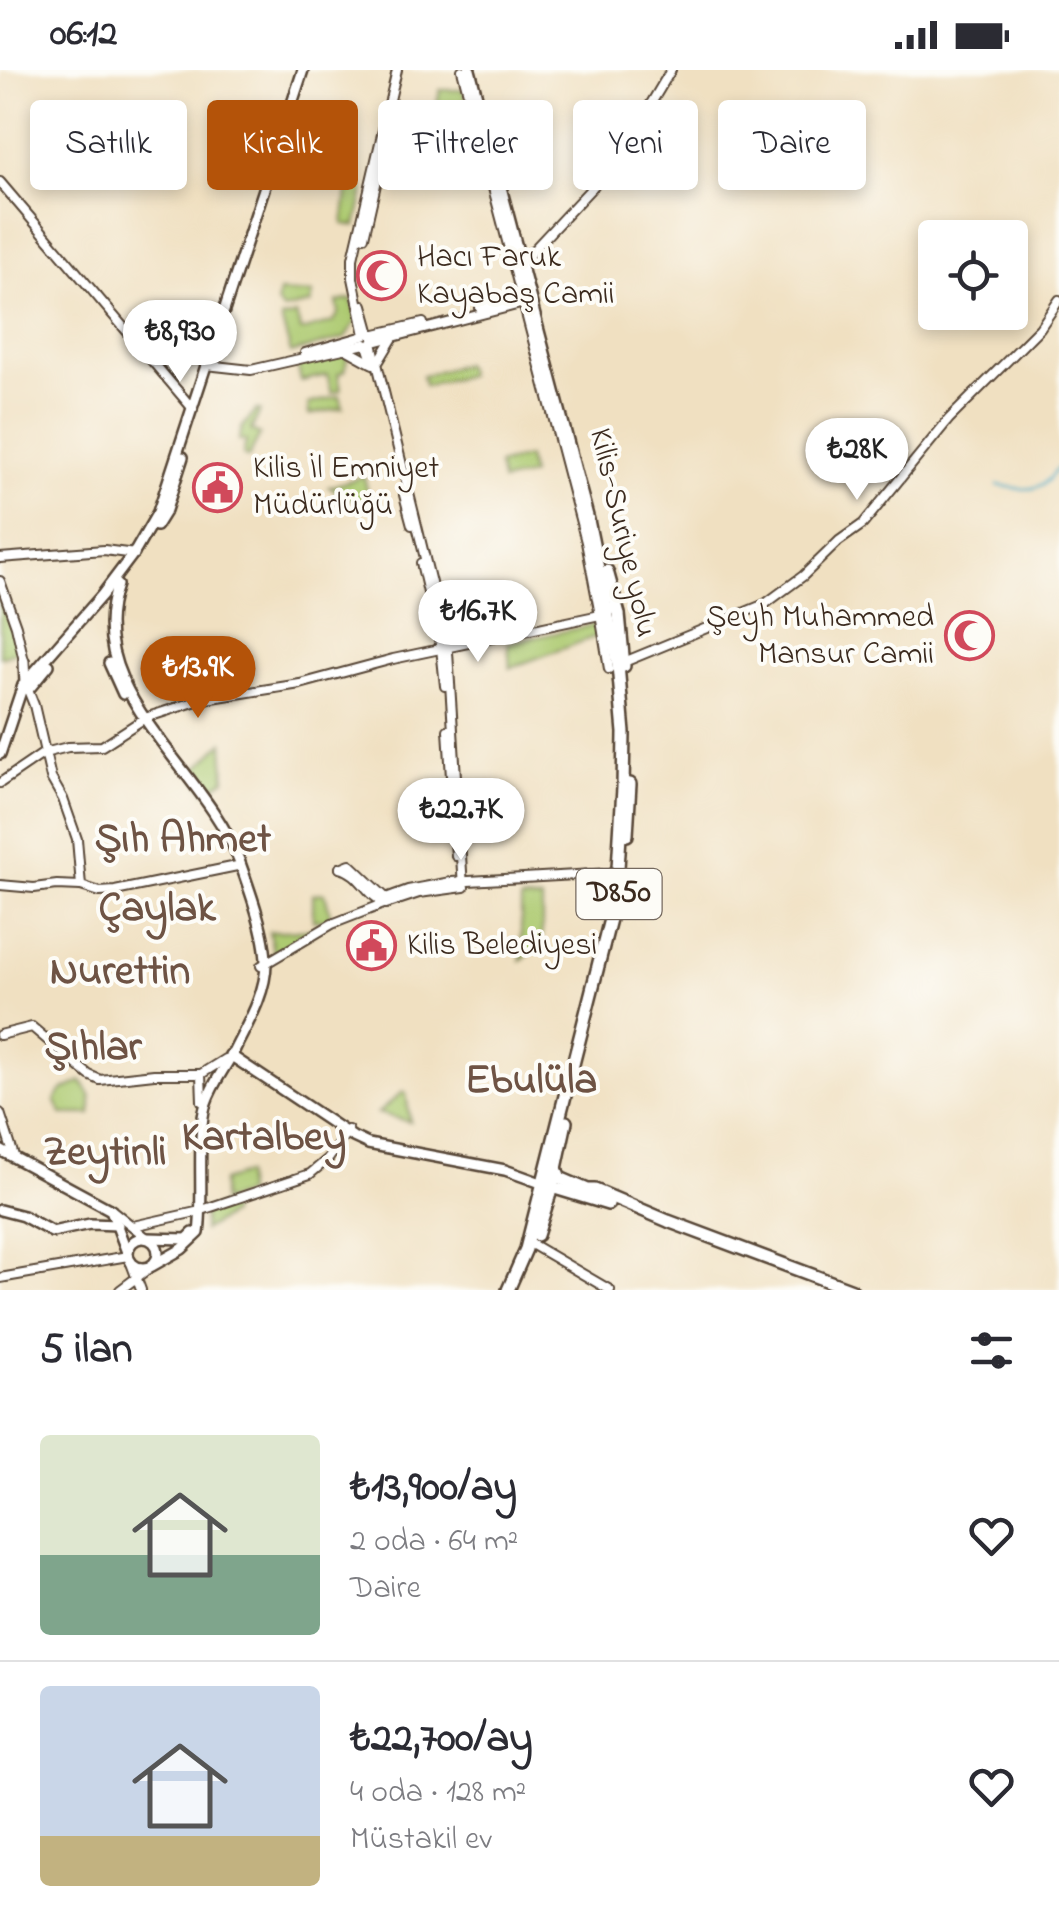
<!DOCTYPE html>
<html lang="tr">
<head>
<meta charset="utf-8">
<style>
  :root { --surface:#fff; --page:#f2f2f3; --text:#2b2b33; --muted:#7c7c81; --line:#e1e1e2; --accent:#b45309 }
  body { margin:0; font-family:"Indie Flower",sans-serif; background:var(--page); color:var(--text); height:100vh; display:flex; flex-direction:column; font-size:38px; white-space:nowrap }
  * { box-sizing:border-box; margin:0 }
  p { font-size:32px; color:var(--muted) }
  .icon { flex:none; width:55px; height:55px; fill:none; stroke:currentColor; stroke-width:2; stroke-linecap:round; stroke-linejoin:round }
  .map { position:relative; height:1220px; overflow:hidden }
  .drawer { display:flex; flex-direction:column; background:var(--surface); flex:1 }
  .drawer>* { flex:none }
  .banner { position:absolute; left:30px; top:30px; width:1000px; height:90px; display:flex; gap:20px }
  .buttons { position:absolute; left:918px; top:150px; display:grid; gap:20px }
  .buttons a { display:grid; place-items:center; width:110px; height:110px; border-radius:10px; background:var(--surface); box-shadow:0 5px 15px #0003; font-size:50px }
  .price { position:absolute; translate:-50% -85px; padding:0 22px; border-radius:35px; background:#fff; color:#222; font-size:32px; line-height:65px; filter:drop-shadow(0 2px 5px #0008) }
  .price::after { content:''; position:absolute; left:50%; top:60px; width:30px; height:22px; margin-left:-15px; background:inherit; clip-path:polygon(0 0,100% 0,50% 100%) }
  .price.on { background:var(--accent); color:#fff }
  ul { padding:0; list-style:none }
  li { display:flex; align-items:center; gap:30px; height:250px; padding:0 40px }
  li+li { border-top:2px solid var(--line) }
  li span { display:grid; place-items:center; flex:none; width:280px; height:200px; border-radius:10px; color:#555 }
  li>.icon { margin-inline-start:auto }
  span .icon { width:120px; height:120px; fill:#fffc; stroke-width:1 }
  li b { font-size:42px }
  h2 { display:flex; justify-content:space-between; align-items:center; height:120px; padding:0 40px; font-size:42px }
  .chip { padding:0 35px; border-radius:10px; background:var(--surface); box-shadow:0 5px 15px #0003; font-size:35px; line-height:90px }
  .chip.on { background:var(--accent); color:#fff }
  .status { display:flex; justify-content:space-between; align-items:center; height:70px; padding:0 50px; background:var(--surface); direction:ltr }
  .status svg { height:28px; fill:currentColor }
  .map>svg:first-child { display:block }
</style>
</head>
<body>
<div class="status"><b>06:12</b><svg viewBox="0 0 49 12"><path d="M0 12V9h3v3zM5 12V6h3v6zM10 12V3h3v9zM15 12V0h3v12zM26 1h20v11H26zM47 4h2v5h-2z"/></svg></div>
<div class="map">
<svg width="1059" height="1220" viewBox="0 0 1059 1220">
  <rect width="100%" height="100%" fill="#fdfcf7"/>
  <filter id="ink" filterUnits="userSpaceOnUse"><feTurbulence type="fractalNoise" baseFrequency=".01" numOctaves="2"/><feDisplacementMap in="SourceGraphic" scale="20" xChannelSelector="R" yChannelSelector="G"/><feConvolveMatrix kernelMatrix="1 2 1 2 8 2 1 2 1" color-interpolation-filters="sRGB"/></filter>
  <filter id="wash" filterUnits="userSpaceOnUse"><feTurbulence type="fractalNoise" baseFrequency=".0048" numOctaves="4" result="noise"/><feDisplacementMap in="SourceGraphic" scale="40" xChannelSelector="R" yChannelSelector="G"/><feGaussianBlur stdDeviation="2.25" result="paint"/><feColorMatrix in="noise" values="0 0 0 0 0 0 0 0 0 0 0 0 0 0 0 0 0 1.4 0 .05"/><feComposite in="paint" operator="in"/></filter>
  <g filter="url(#wash)">
    <rect width="100%" height="100%" fill="#f0e0c1"/>
    <g fill="#adca71" stroke="#747a48" stroke-width="2.5">
      <path d="M 440,20 L 464,20 L 475,67 L 429,81 L 427,78 Z"/>
      <path d="M 348,115 L 361,117 L 364,121 L 356,156 L 343,154 Z"/>
      <path d="M 279,222 L 313,224 L 311,234 L 282,240 L 277,233 Z"/>
      <path d="M 352,229 L 357,250 L 345,268 L 291,283 L 281,249 L 296,245 L 301,261 L 333,252 L 339,243 L 337,232 Z"/>
      <path d="M 348,281 L 345,301 L 338,304 L 341,320 L 332,323 L 327,305 L 301,311 L 297,294 Z"/>
      <path d="M 464,294 L 468,305 L 425,316 L 422,306 Z"/>
      <path d="M 340,326 L 343,338 L 309,345 L 308,334 Z"/>
      <path d="M 256,340 L 260,341 L 251,360 L 260,365 L 248,388 L 243,385 L 246,371 L 239,370 L 242,358 Z"/>
      <path d="M 527,387 L 531,405 L 502,412 L 498,395 Z"/>
      <path d="M 364,406 L 369,428 L 354,430 L 329,417 Z"/>
      <path d="M 0,525 L 19,581 L 0,587 Z"/>
      <path d="M 598,554 L 600,565 L 510,598 L 508,573 Z"/>
      <path d="M 223,672 L 225,709 L 206,722 L 193,703 Z"/>
      <path d="M 325,823 L 331,848 L 313,851 L 313,824 Z"/>
      <path d="M 521,830 L 542,830 L 542,876 L 521,890 Z"/>
      <path d="M 311,859 L 314,862 L 274,885 L 269,862 Z"/>
      <path d="M 82,1011 L 91,1027 L 91,1044 L 62,1044 L 55,1030 L 61,1021 Z"/>
      <path d="M 403,1022 L 406,1023 L 410,1052 L 378,1043 Z"/>
      <path d="M 245,1104 L 245,1124 L 222,1131 L 222,1111 Z"/>
      <path d="M 230,1133 L 230,1144 L 203,1161 L 204,1141 Z"/>
    </g>
    <g fill="none" stroke-linecap="round" stroke-linejoin="round">
      <path stroke="#40a8c1" stroke-width="2.5" d="M 998,415 C 1014,418 1034,424 1048,410 C 1052,406 1054,401 1059,398"/>
    </g>
  </g>
  <g filter="url(#ink)">
    <g fill="none" stroke-linecap="round" stroke-linejoin="round">
      <defs>
        <g id="tertiary">
          <path d="M 462,0 L 586,472 L 600,545"/>
          <path d="M 0,112 L 193,339"/>
          <path d="M 364,167 L 392,44"/>
          <path d="M 525,189 L 601,108 L 637,57 L 671,0"/>
          <path d="M 363,235 L 371,264"/>
          <path d="M 480,238 L 524,226"/>
          <path d="M 365,265 L 353,208 L 353,188 L 397,0"/>
          <path d="M 372,265 L 423,253"/>
          <path d="M 374,272 L 524,233"/>
          <path d="M 372,273 L 448,582 L 463,817"/>
          <path d="M 367,275 L 373,294"/>
          <path d="M 344,278 L 371,293"/>
          <path d="M 305,283 L 364,266"/>
          <path d="M 379,291 L 394,266"/>
          <path d="M 206,295 L 251,300 L 365,274"/>
          <path d="M 404,425 L 412,455"/>
          <path d="M 0,488 L 104,480 L 135,484"/>
          <path d="M 421,493 L 441,578 L 445,616"/>
          <path d="M 0,511 L 16,556 L 24,591"/>
          <path d="M 601,550 L 609,599"/>
          <path d="M 624,592 L 765,534 L 803,506 L 839,471 L 863,454 L 949,349 L 1040,258 L 1059,230"/>
          <path d="M 26,615 L 34,635 L 51,708 L 63,729 L 77,769 L 81,816"/>
          <path d="M 448,660 L 456,786"/>
          <path d="M 0,713 L 44,683 L 68,677 L 102,676 L 145,648 L 200,630 L 300,614 L 393,589 L 600,545 L 610,540"/>
          <path d="M 340,798 L 350,794 L 386,828 L 408,820 L 451,812 L 611,803 L 618,798"/>
          <path d="M 340,798 C 360,802 367,826 386,834 L 419,823 L 464,817"/>
          <path d="M 0,815 L 34,818 L 57,815 L 81,816 L 100,822 L 115,821 L 237,796"/>
          <path d="M 261,896 L 332,854 L 386,833"/>
          <path d="M 0,965 L 32,957 L 89,1005 L 100,1010 L 154,1004 L 201,1004 L 225,989"/>
          <path d="M 201,1004 L 202,1031"/>
          <path d="M 0,1043 L 14,1086"/>
          <path d="M 112,1140 L 147,1168"/>
          <path d="M 133,1156 L 196,1142 L 310,1104 L 329,1088 L 348,1060"/>
          <path d="M 533,1175 L 610,1220"/>
          <path d="M 131,1193 L 141,1220"/>
          <path d="M 0,1208 L 128,1186"/>
          <path d="M 120,1220 L 152,1196"/>
        </g>
        <g id="secondary">
          <path d="M 156,456 L 166,440 L 183,387"/>
          <path d="M 117,515 C 79,621 205,698 239,790 C 249,818 266,864 266,893 C 266,923 248,953 235,979 C 226,997 212,1014 206,1033 C 196,1066 204,1126 199,1163 L 182,1179 L 152,1196"/>
          <path d="M 24,591 L 25,614"/>
          <path d="M 109,593 L 123,624"/>
          <path d="M 28,620 L 49,595"/>
          <path d="M 0,684 L 23,615 L 102,525 L 136,480 L 158,442 L 303,0"/>
          <path d="M 230,985 L 353,1067 L 368,1074 L 505,1100 L 541,1113"/>
          <path d="M 0,1080 L 111,1140 L 128,1185"/>
          <path d="M 0,1140 L 23,1146 L 52,1162 L 90,1154 L 118,1155"/>
          <circle cx="143" cy="1183" r="15"/>
          <path d="M 147,1168 L 187,1169 L 193,1163"/>
        </g>
        <g id="trunk">
          <path d="M 469,0 L 588,450 L 618,595 L 624,663 L 623,718 L 618,798 L 610,849 L 526,1179 L 508,1220"/>
          <path d="M 607,501 L 619,544 L 624,596"/>
          <path d="M 627,765 L 630,714"/>
          <path d="M 556,1098 L 560,1108 L 588,1120 L 595,1120 L 668,1151 L 852,1220"/>
          <path d="M 545,1115 L 608,1134"/>
          <path d="M 537,1165 L 552,1117 L 566,1052"/>
        </g>
      </defs>
      <use href="#tertiary" stroke="#564536" stroke-width="12"/>
      <use href="#secondary" stroke="#564536" stroke-width="14"/>
      <use href="#trunk" stroke="#564536" stroke-width="16"/>
      <use href="#tertiary" stroke="#fff" stroke-width="8"/>
      <use href="#secondary" stroke="#fff" stroke-width="9"/>
      <use href="#trunk" stroke="#fff" stroke-width="11"/>
    </g>
  </g>
  <defs>
    <symbol id="mosque-ring" viewBox="-11 -11 22 22"><circle r="9.5" fill="#fdfcf7" stroke="#d1495b" stroke-width="1.5"/><path d="M3.5-4.9A6 6 0 1 0 3.5 4.9A5 5 0 1 1 3.5-4.9Z" fill="#d1495b"/></symbol>
    <symbol id="civic-ring" viewBox="-11 -11 22 22"><circle r="9.5" fill="#fdfcf7" stroke="#d1495b" stroke-width="1.5"/><path d="M-.6-6.5H3V-4.5H.6V-3L4-1V1h2V6H-6V1h2V-1L-.6-3ZM-1.2 2.5V6h2.4V2.5Z" fill="#d1495b"/></symbol>
  </defs>
  <g fill-rule="evenodd">
    <use href="#mosque-ring" x="354" y="178" width="55" height="55"/>
    <use href="#civic-ring" x="190" y="390" width="55" height="55"/>
    <use href="#mosque-ring" x="942" y="538" width="55" height="55"/>
    <use href="#civic-ring" x="344" y="848" width="55" height="55"/>
  </g>
  <g text-anchor="middle" dominant-baseline="central" stroke-width="8" stroke-linejoin="round" paint-order="stroke">
    <rect fill="#fdfcf7" stroke="#75695f" stroke-width="2.5" x="576.5" y="799" width="85" height="50" rx="8"/>
    <g font-size="30" font-weight="bold" fill="#3b2a1e">
      <text x="619" y="824">D850</text>
    </g>
    <g font-size="32" fill="#3b2a1e" stroke="#fdfcf7" text-anchor="start">
      <text x="417" y="188">Hacı Faruk<tspan x="417" dy="37">Kayabaş Camii</tspan></text>
      <text x="253" y="399">Kilis İl Emniyet<tspan x="253" dy="37">Müdürlüğü</tspan></text>
      <text x="934" y="548" text-anchor="end">Şeyh Muhammed<tspan x="934" dy="37">Mansur Camii</tspan></text>
      <text x="407" y="876">Kilis Belediyesi</text>
    </g>
    <g font-size="32" fill="#3b2a1e" stroke="#fdfcf7">
      <text transform="translate(622 463) rotate(77)">Kilis-Suriye yolu</text>
    </g>
    <g font-size="42" font-weight="bold" fill="#6e5344" stroke="#fdfcf7">
      <text x="183" y="770">Şıh Ahmet</text>
      <text x="157" y="839">Çaylak</text>
      <text x="120" y="902">Nurettin</text>
      <text x="93" y="978">Şıhlar</text>
      <text x="531" y="1011">Ebulüla</text>
      <text x="264" y="1068">Kartalbey</text>
      <text x="105" y="1083">Zeytinli</text>
    </g>
  </g>
</svg>
<div class="buttons">
<a><svg class="icon" aria-label="locate" viewBox="0 0 24 24"><circle cx="12" cy="12" r="6"/><path d="M12 2v4M12 18v4M2 12h4M18 12h4"/></svg></a>
</div>
<b class="price" style="left:180px;top:315px">₺8,930</b>
<b class="price" style="left:857px;top:433px">₺28K</b>
<b class="price" style="left:478px;top:595px">₺16.7K</b>
<b class="price on" style="left:198px;top:651px">₺13.9K</b>
<b class="price" style="left:461px;top:793px">₺22.7K</b>
<div class="banner">
<a class="chip">Satılık</a>
<a class="chip on">Kiralık</a>
<a class="chip">Filtreler</a>
<a class="chip">Yeni</a>
<a class="chip">Daire</a>
</div>
</div>
<section class="drawer">
<h2>5 ilan<svg class="icon" aria-label="filters" viewBox="0 0 24 24"><path d="M4 7h16M4 17h16"/><circle cx="9" cy="7" r="2"/><circle cx="15" cy="17" r="2"/></svg></h2>
<ul>
<li><span style="background:linear-gradient(#dfe7d0 60%,#7fa58c 0)"><svg class="icon" aria-label="home" viewBox="0 0 24 24"><path d="M3 11l9-7 9 7M6 9v11h12V9"/></svg></span><div><b>₺13,900/ay</b><p>2 oda · 64 m²</p><p>Daire</p></div><svg class="icon" aria-label="heart" viewBox="0 0 24 24"><path d="M12 20l-8-8c-3-5 5-10 8-4 3-6 11-1 8 4z"/></svg></li>
<li><span style="background:linear-gradient(#c9d6e8 75%,#c2b280 0)"><svg class="icon" aria-label="home" viewBox="0 0 24 24"><path d="M3 11l9-7 9 7M6 9v11h12V9"/></svg></span><div><b>₺22,700/ay</b><p>4 oda · 128 m²</p><p>Müstakil ev</p></div><svg class="icon" aria-label="heart" viewBox="0 0 24 24"><path d="M12 20l-8-8c-3-5 5-10 8-4 3-6 11-1 8 4z"/></svg></li>
</ul>
</section>
</body>
</html>
